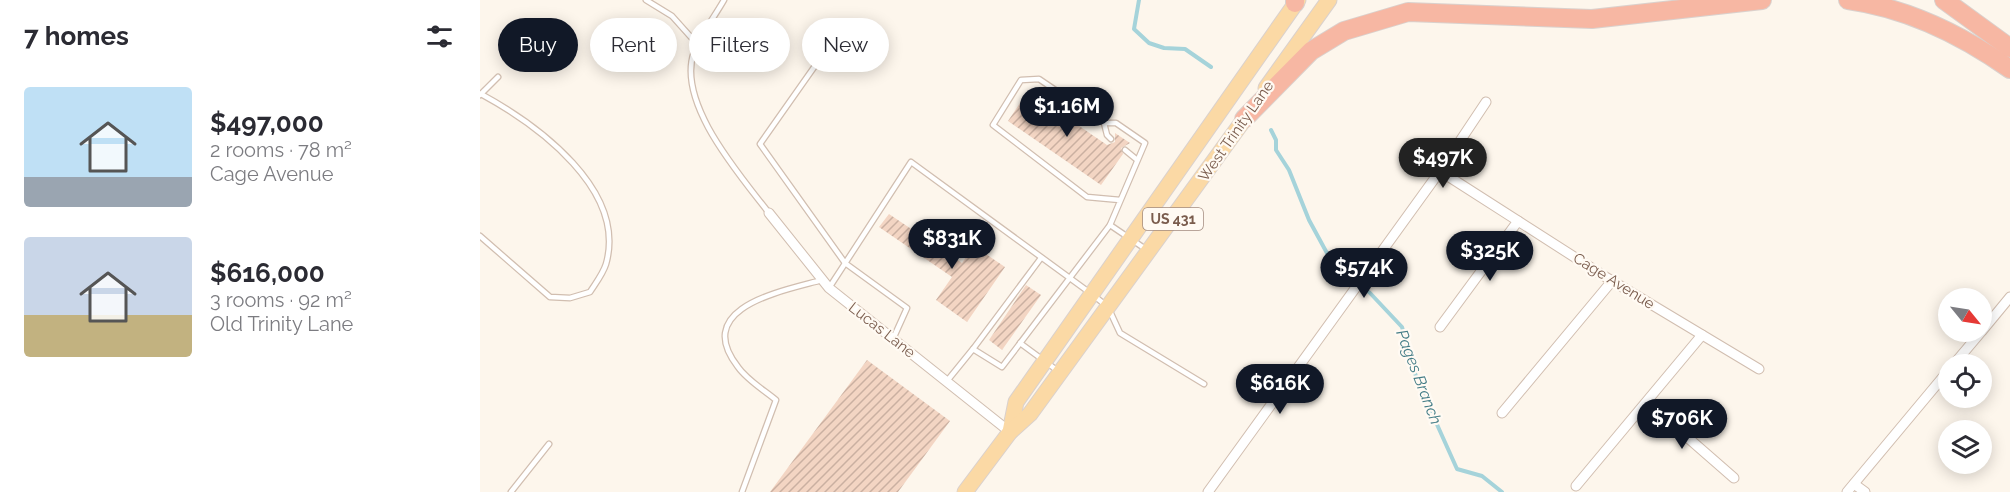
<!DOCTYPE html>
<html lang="en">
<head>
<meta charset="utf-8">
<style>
  :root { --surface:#fff; --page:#f2f2f3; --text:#2b2b33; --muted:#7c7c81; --accent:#111827 }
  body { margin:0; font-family:Raleway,sans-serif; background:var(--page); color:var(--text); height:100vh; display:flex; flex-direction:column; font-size:22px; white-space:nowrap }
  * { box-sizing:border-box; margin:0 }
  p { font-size:20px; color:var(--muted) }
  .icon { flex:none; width:33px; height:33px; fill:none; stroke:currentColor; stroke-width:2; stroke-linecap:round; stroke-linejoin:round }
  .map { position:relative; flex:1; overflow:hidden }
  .side { display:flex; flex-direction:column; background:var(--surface); width:480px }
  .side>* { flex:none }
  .hud { position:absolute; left:18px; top:18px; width:570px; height:54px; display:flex; gap:12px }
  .needle { width:39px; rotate:120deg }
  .buttons { position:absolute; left:1458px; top:288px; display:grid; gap:12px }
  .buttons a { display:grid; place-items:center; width:54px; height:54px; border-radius:50%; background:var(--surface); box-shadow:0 3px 15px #0003; font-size:30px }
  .price { position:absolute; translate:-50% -51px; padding:0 14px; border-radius:21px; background:var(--accent); color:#fff; font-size:20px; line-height:39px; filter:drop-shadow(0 2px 3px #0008) }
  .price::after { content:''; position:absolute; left:50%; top:36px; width:18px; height:14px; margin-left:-9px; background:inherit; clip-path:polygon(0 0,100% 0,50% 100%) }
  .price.current { background:#222; color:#fff }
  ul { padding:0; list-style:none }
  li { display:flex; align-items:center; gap:18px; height:150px; padding:0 24px }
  li span { display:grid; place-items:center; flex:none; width:168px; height:120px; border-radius:6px; color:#555 }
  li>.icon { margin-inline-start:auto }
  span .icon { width:72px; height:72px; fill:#fffc; stroke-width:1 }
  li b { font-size:26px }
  h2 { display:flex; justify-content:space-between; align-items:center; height:72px; padding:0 24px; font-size:26px }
  .chip { padding:0 21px; border-radius:27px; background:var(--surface); box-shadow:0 3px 15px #0003; font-size:21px; line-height:54px }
  .chip.current { background:var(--accent); color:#fff }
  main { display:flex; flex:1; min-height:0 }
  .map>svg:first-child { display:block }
</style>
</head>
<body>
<main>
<section class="side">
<h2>7 homes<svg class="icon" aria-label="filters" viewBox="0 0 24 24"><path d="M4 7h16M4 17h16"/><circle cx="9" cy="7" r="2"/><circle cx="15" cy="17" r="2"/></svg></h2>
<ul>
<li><span style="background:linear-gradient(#bfe0f5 75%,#9aa5b1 0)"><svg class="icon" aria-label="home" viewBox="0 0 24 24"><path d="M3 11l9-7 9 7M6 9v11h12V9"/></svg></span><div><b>$497,000</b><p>2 rooms · 78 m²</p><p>Cage Avenue</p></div></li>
<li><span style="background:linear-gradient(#c9d6e8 65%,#c2b280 0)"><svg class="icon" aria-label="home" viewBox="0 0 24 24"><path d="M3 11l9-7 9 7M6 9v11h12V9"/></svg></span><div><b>$616,000</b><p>3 rooms · 92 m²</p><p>Old Trinity Lane</p></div></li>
</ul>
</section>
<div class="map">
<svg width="1530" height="492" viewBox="0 0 1530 492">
  <defs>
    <pattern id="building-hatch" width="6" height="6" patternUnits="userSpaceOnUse" patternTransform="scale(1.5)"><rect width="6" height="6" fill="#f3d5c3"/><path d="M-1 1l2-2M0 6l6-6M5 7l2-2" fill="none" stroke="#cab0a1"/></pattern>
  </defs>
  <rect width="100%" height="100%" fill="#fdf6ec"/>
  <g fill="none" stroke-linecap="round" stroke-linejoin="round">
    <g stroke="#a5d3da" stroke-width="4">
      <path d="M 659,0 L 654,29 L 669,43 L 684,48 L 705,49 L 731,67"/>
      <path d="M 791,130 L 796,140 L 796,150 L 809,170 L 829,220 L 854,266 L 890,293 L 922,327 L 937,380 L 977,469 L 1002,476 L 1022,492"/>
    </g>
  </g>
  <g fill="url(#building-hatch)">
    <path d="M 548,91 L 627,145 L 635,142 L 635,133 L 650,143 L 641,148 L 643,154 L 621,185 L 528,121 Z"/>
    <path d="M 409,214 L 482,263 L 494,246 L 525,267 L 487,322 L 456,300 L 472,277 L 399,227 Z"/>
    <path d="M 546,285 L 561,295 L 522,350 L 509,340 Z"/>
    <path d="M 387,360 L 470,421 L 418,492 L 290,492 Z"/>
  </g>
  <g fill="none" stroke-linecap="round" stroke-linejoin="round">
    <defs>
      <g id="service">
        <path d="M 166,0 L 192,16 L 218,45"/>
        <path d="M 244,0 C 235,16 221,34 214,52 C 196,103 260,175 289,213"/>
        <path d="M 349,46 L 280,144 L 365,263 L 427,308 L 413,339"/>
        <path d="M 0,95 L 18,77"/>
        <path d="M 624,123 L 627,135 L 631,139"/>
        <path d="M 645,150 L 656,159"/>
        <path d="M 630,225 L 665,143 L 636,123 L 624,123 L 559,79 L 541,80 L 513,125 L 607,197 L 640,200"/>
        <path d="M 0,236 L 70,297 L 90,298 L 110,292 C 115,284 123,274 126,264 C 147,190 58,125 1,94"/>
        <path d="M 349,288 L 431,162 L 613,295 L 628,307 L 640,333 L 724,384"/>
        <path d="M 540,343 L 578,371"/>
        <path d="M 493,349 L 561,258"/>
        <path d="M 467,381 L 493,349 L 522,367 L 630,225 L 667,250"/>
        <path d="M 31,492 L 69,444"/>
        <path d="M 262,492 L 296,400 C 284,390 267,380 258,367 C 211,307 303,291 342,280"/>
      </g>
      <g id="minor">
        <path d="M 960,171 L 1124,276 L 1279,369"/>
        <path d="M 289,213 L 349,288 L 530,432"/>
        <path d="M 960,327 L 1038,221"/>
        <path d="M 1502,331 L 1530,297"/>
        <path d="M 1474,364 L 1501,332"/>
        <path d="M 1167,402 L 1254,478"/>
        <path d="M 1022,413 L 1132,281"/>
        <path d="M 1374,484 L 1385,492"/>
        <path d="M 1096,486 L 1222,335"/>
        <path d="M 728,492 L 960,171 L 1006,102"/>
        <path d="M 1367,492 L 1468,371"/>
      </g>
      <g id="primary">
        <path d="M 786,88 L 849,0"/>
        <path d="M 530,432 L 536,402 L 818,0"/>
        <path d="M 485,492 L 530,432 L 550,414 L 771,110"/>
      </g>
      <g id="motorway">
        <path d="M 1368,0 C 1426,8 1482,35 1530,69"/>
        <path d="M 1464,0 L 1530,48"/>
        <path d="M 815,3 L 815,0"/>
        <path d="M 764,119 L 831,51 L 864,31 L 928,12 L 1112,19 L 1282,0"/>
      </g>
    </defs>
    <use href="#service" stroke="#d1beb0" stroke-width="7"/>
    <use href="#minor" stroke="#d1beb0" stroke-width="11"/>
    <use href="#primary" stroke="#dad1cd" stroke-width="17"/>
    <use href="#motorway" stroke="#dad1cd" stroke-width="20"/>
    <use href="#service" stroke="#fff" stroke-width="4.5"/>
    <use href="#minor" stroke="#fff" stroke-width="9"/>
    <use href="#primary" stroke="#fbd9a5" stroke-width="15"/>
    <use href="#motorway" stroke="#f7b7a3" stroke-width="18"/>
  </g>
  <g text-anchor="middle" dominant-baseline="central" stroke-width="4.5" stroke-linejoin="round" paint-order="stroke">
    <rect fill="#fffaf3" stroke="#a28b7f" stroke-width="1.5" x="663" y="208" width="60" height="22" rx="4.5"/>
    <g font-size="14" font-weight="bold" fill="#7a5c4d">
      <text x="693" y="219">US 431</text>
    </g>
    <g font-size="15" fill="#7a5c4d" stroke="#fffaf3">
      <text transform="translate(756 131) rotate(-55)">West Trinity Lane</text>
      <text transform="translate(1134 281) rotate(32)">Cage Avenue</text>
      <text transform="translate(402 330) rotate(38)">Lucas Lane</text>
    </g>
    <g font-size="16" font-style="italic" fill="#437c86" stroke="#fffaf3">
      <text transform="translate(939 377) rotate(69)">Pages Branch</text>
    </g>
  </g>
</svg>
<div class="buttons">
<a><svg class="needle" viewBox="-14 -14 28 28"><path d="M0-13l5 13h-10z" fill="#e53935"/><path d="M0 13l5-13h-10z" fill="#7c7c81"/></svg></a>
<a><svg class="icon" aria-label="locate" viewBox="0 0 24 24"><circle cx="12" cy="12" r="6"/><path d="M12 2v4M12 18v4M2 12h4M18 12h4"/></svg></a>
<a><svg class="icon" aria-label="layers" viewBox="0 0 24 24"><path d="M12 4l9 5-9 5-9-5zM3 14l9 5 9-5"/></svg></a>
</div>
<b class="price" style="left:587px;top:138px">$1.16M</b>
<b class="price current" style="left:963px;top:189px">$497K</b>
<b class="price" style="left:472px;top:270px">$831K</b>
<b class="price" style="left:1010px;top:282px">$325K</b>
<b class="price" style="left:884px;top:299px">$574K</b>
<b class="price" style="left:800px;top:415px">$616K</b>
<b class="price" style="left:1202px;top:450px">$706K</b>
<div class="hud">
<a class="chip current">Buy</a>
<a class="chip">Rent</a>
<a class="chip">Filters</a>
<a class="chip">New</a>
</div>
</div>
</main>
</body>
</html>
